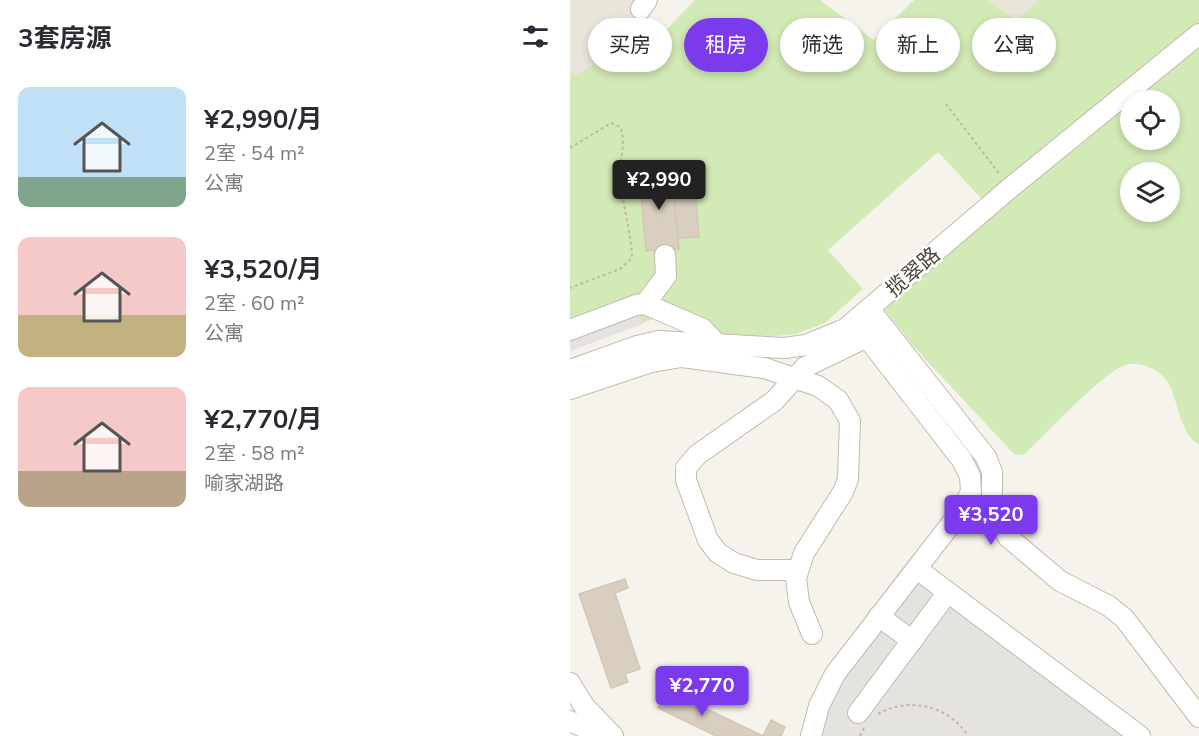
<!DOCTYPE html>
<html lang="zh">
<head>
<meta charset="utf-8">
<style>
  :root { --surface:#fff; --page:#f7f7f7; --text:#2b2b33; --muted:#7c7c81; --accent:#7c3aed }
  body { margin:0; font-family:"Nunito Sans","Noto Sans SC",sans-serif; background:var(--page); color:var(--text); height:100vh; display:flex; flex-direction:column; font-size:22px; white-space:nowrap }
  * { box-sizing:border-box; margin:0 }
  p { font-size:20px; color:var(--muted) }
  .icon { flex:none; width:33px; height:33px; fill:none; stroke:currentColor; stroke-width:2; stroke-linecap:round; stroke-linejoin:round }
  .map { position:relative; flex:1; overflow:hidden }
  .side { display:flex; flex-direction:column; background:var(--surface); width:570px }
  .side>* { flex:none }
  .top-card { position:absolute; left:18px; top:18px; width:520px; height:54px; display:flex; gap:12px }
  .tools { position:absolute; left:550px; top:90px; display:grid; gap:12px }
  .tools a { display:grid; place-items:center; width:60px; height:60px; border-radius:50%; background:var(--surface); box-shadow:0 3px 9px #0003; font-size:30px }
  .price { position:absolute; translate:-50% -51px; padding:0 14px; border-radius:6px; background:var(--accent); color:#fff; font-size:20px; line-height:39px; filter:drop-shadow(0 2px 3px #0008) }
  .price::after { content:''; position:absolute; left:50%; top:36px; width:18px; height:14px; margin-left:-9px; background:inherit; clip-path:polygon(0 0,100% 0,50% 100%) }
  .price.selected { background:#222; color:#fff }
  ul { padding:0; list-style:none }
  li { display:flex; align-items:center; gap:18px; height:150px; padding:0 18px }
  li span { display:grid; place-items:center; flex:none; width:168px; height:120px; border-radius:12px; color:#555 }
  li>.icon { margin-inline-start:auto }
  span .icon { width:72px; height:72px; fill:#fffc; stroke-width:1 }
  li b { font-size:26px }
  h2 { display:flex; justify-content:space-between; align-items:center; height:72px; padding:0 18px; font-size:26px }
  .chip { padding:0 21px; border-radius:27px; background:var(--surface); box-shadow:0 3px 9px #0003; font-size:21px; line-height:54px }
  .chip.selected { background:var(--accent); color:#fff }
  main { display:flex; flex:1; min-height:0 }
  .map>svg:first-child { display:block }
</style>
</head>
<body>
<main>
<section class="side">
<h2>3套房源<svg class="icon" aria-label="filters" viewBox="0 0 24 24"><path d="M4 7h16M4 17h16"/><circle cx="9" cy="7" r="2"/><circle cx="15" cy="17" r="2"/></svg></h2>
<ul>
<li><span style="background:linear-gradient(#bfe0f5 75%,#7fa58c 0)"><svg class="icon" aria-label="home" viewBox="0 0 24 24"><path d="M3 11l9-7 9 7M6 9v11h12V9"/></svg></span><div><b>¥2,990/月</b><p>2室 · 54 m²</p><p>公寓</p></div></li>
<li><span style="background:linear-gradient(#f6c9c9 65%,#c2b280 0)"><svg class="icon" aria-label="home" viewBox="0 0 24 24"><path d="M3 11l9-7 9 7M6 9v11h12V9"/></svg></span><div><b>¥3,520/月</b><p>2室 · 60 m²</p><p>公寓</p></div></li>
<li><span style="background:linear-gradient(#f6c9c9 70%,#b9a48a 0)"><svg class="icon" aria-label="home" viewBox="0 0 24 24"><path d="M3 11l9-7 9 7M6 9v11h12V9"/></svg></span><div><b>¥2,770/月</b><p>2室 · 58 m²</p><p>喻家湖路</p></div></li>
</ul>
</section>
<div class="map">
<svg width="629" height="736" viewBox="0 0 629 736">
  <rect width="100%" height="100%" fill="#f6f3ec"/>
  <g fill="#eae5da">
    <path d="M 0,0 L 88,0 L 57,28 L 26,49 L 22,66 L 0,77 Z"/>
    <path d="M 417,0 L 468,0 L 447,20 Z"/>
  </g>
  <path fill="#d2eab5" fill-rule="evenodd" d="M 125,0 L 250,0 L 304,40 L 344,0 L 417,0 L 447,20 L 468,0 L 629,0 L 629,445 C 609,431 609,404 599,384 C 592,370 569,360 555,365 C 531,374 476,434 455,454 L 445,455 L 344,347 L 313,308 L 423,211 L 368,152 L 258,250 L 293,289 L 255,323 L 226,334 L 207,336 L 148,334 L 88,317 L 0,351 L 0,77 L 22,66 L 25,49 L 40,39 L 48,57 L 92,34 ZM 561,100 L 600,100 L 600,140 L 561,140 ZM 561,172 L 600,172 L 600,212 L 561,212 Z"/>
  <g fill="#e5e3e0">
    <path d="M 69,313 L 73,324 L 0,351 L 0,338 Z"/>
    <path d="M 343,554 L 578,736 L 230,736 L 239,701 L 260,663 Z"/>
  </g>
  <g fill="#d8cfc1" stroke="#d3c7b4" stroke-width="1.5">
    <path d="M 123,168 L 129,237 L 108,238 L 101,170 Z"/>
    <path d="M 101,170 L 109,249 L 76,251 L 69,172 Z"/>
    <path d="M 55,579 L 58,588 L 45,593 L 70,669 L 55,674 L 58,682 L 41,688 L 9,594 Z"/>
    <path d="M 97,690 L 193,736 L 146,736 L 88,708 Z"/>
    <path d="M 201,720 L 215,727 L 211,736 L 193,736 Z"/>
  </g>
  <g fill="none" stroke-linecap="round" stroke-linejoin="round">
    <defs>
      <g id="minor">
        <path d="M 71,9 L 77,0"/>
        <path d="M 75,304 L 96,276 L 95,255"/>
        <path d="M 300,310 L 416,457 L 422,472 L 422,500 L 426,516 L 438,537 L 490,581 L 539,606 L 554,618 L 629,717"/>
        <path d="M 0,330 L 66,305 L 75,304 L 133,329 L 147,344"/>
        <path d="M 0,370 L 67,346 L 89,341 L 214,348 L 236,345 L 275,329 L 440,188 L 629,34"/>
        <path d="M 0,389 L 81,362 L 112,357 L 194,368 L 248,386 L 268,400 L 280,421 L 278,479 L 273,492 L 234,553 L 226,578 L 229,602 L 242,634"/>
        <path d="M 347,569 L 570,736"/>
        <path d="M 227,570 L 187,570 L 164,563 L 148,553 L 138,540 L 116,480 L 116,468 L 127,455 L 204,401 L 235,367 L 297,337"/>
        <path d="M 309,616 L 342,641"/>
        <path d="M 0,683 L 14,706 L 43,736"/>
        <path d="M 288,713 L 378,592"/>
        <path d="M 0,721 L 33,736"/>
        <path d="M 241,736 L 249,706 L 265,674 L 391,511 L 401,492 L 400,476 L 392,460 L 285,322"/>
      </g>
    </defs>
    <use href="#minor" stroke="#c2bbae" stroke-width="22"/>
    <g stroke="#c4b79f" stroke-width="2" stroke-dasharray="3 3" stroke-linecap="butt">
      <path d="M 376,104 L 431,176"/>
      <path d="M 0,148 L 41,123 L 50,127 C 56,140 51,156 50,169 C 50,199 61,227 62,258 L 50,269 L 0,288"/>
      <path d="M 308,714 C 338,696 380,706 398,736"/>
      <path d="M 290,736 L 294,728"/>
    </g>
    <use href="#minor" stroke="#fff" stroke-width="20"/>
  </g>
  <g text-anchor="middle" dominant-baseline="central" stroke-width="5" stroke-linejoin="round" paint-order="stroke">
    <g font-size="21" fill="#4b4439" stroke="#fff">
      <text transform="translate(343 272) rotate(-41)">揽翠路</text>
    </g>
  </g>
</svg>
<div class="tools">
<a><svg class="icon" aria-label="locate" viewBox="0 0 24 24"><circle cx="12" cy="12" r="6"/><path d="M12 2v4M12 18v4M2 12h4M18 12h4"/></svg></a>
<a><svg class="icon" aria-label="layers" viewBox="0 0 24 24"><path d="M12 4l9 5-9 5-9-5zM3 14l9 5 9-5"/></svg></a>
</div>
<b class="price selected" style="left:89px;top:211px">¥2,990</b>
<b class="price" style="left:421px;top:546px">¥3,520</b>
<b class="price" style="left:132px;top:717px">¥2,770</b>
<div class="top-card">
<a class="chip">买房</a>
<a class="chip selected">租房</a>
<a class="chip">筛选</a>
<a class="chip">新上</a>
<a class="chip">公寓</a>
</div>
</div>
</main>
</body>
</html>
